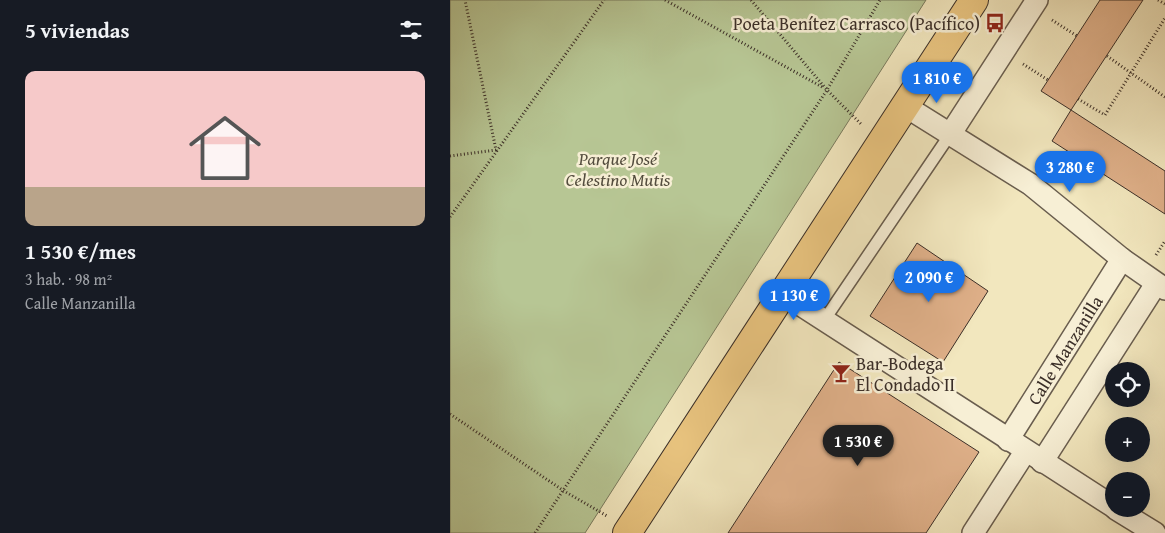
<!DOCTYPE html>
<html lang="es">
<head>
<meta charset="utf-8">
<style>
  :root { --surface:#171b24; --page:#20242c; --text:#f1f3f6; --muted:#9ea1a6; --line:#363941; --accent:#1a73e8 }
  body { margin:0; font-family:"Gentium Book Plus",serif; background:var(--page); color:var(--text); height:100vh; display:flex; flex-direction:column; font-size:19px; white-space:nowrap }
  * { box-sizing:border-box; margin:0 }
  p { font-size:16px; color:var(--muted) }
  .icon { flex:none; width:28px; height:28px; fill:none; stroke:currentColor; stroke-width:2; stroke-linecap:round; stroke-linejoin:round }
  .map { position:relative; flex:1; overflow:hidden }
  .panel { display:flex; flex-direction:column; background:var(--surface); width:450px }
  .panel>* { flex:none }
  .buttons { position:absolute; left:655px; top:362px; display:grid; gap:10px }
  .buttons a { display:grid; place-items:center; width:45px; height:45px; border-radius:50%; background:var(--surface); box-shadow:0 5px 20px #0002; font-size:25px }
  .price { position:absolute; translate:-50% -42px; padding:0 11px; border-radius:18px; background:var(--accent); color:#fff; font-size:16px; line-height:32px; filter:drop-shadow(0 1px 2px #0008) }
  .price::after { content:''; position:absolute; left:50%; top:30px; width:15px; height:11px; margin-left:-8px; background:inherit; clip-path:polygon(0 0,100% 0,50% 100%) }
  .price.selected { background:#222; color:#fff }
  ul { padding:0; list-style:none }
  li { display:grid; align-content:center; gap:10px; height:265px; padding:0 25px }
  li+li { border-top:1px solid var(--line) }
  li span { display:grid; place-items:center; height:155px; border-radius:10px; color:#555 }
  li>.icon { margin-inline-start:auto }
  span .icon { width:90px; height:90px; fill:#fffc; stroke-width:1 }
  li b { font-size:21px }
  h2 { display:flex; justify-content:space-between; align-items:center; height:60px; padding:0 25px; font-size:21px }
  main { display:flex; flex:1; min-height:0 }
  .map>svg:first-child { display:block }
</style>
</head>
<body>
<main>
<section class="panel">
<h2>5 viviendas<svg class="icon" aria-label="filters" viewBox="0 0 24 24"><path d="M4 7h16M4 17h16"/><circle cx="9" cy="7" r="2"/><circle cx="15" cy="17" r="2"/></svg></h2>
<ul>
<li><span style="background:linear-gradient(#f6c9c9 75%,#b9a48a 0)"><svg class="icon" aria-label="home" viewBox="0 0 24 24"><path d="M3 11l9-7 9 7M6 9v11h12V9"/></svg></span><div><b>1 530 €/mes</b><p>3 hab. · 98 m²</p><p>Calle Manzanilla</p></div></li>
</ul>
</section>
<div class="map">
<svg width="715" height="533" viewBox="0 0 715 533">
  <rect width="100%" height="100%" fill="#f2e7be"/>
  <filter id="stains"><feTurbulence type="fractalNoise" baseFrequency=".004" numOctaves="4"/><feColorMatrix values="0 0 0 0 .2 0 0 0 0 .09 0 0 0 0 .02 0 0 0 .5 -.17"/></filter>
  <radialGradient id="worn" r=".72"><stop offset=".6" stop-color="#630" stop-opacity="0"/><stop offset="1" stop-color="#630" stop-opacity=".3"/></radialGradient>
  <path fill="#b7c694" stroke="#797a5e" d="M 0,0 L 476,0 L 135,533 L 0,533 Z"/>
  <g fill="#dfb089" stroke="#3b2f28">
    <path d="M 650,0 L 693,0 L 621,110 L 715,171 L 715,214 L 602,141 L 621,110 L 591,91 Z"/>
    <path d="M 467,243 L 538,291 L 493,362 L 420,316 Z"/>
    <path d="M 389,362 L 529,452 L 476,533 L 278,533 Z"/>
  </g>
  <g fill="none" stroke-linecap="round" stroke-linejoin="round">
    <defs>
      <path id="lane" d="M 375,319 L 501,133"/>
      <g id="street">
        <path d="M 455,106 L 580,184 L 672,259 L 715,289"/>
        <path d="M 501,133 L 587,0"/>
        <path d="M 332,293 L 664,507"/>
        <path d="M 558,440 L 672,259"/>
        <path d="M 592,462 L 706,284"/>
        <path d="M 666,509 L 705,533"/>
        <path d="M 523,533 L 575,452"/>
      </g>
      <path id="primary" d="M 177,533 L 524,0"/>
    </defs>
    <use href="#lane" stroke="#695d4e" stroke-width="14"/>
    <use href="#street" stroke="#695d4e" stroke-width="24"/>
    <use href="#primary" stroke="#3b2f28" stroke-width="30"/>
    <g stroke="#3b2f28" stroke-width="3" stroke-dasharray="1 2.5" stroke-linecap="butt">
      <path d="M 215,0 L 374,88"/>
      <path d="M 301,0 L 377,90 L 412,125"/>
      <path d="M 708,0 L 715,4"/>
      <path d="M 602,20 L 627,36"/>
      <path d="M 657,56 L 715,97"/>
      <path d="M 573,64 L 598,80"/>
      <path d="M 628,99 L 655,115 L 715,18"/>
      <path d="M 0,156 L 46,150 L 15,0"/>
      <path d="M 0,217 L 154,0"/>
      <path d="M 706,255 L 715,241"/>
      <path d="M 0,414 L 114,491 L 157,516"/>
      <path d="M 85,533 L 377,90 L 430,0"/>
    </g>
    <use href="#lane" stroke="#f7efd5" stroke-width="11"/>
    <use href="#street" stroke="#f7efd5" stroke-width="21"/>
    <use href="#primary" stroke="#e9c47f" stroke-width="28"/>
  </g>
  <defs>
    <symbol id="bus-bare" viewBox="-9 -9 18 18"><path d="M-5-6H5V4H4V6H2V4H-2V6H-4V4H-5ZM-3.5-4V0h7V-4ZM-3.5 1.2v1.5H-2V1.2ZM2 1.2v1.5H3.5V1.2Z" fill="#8f2418" stroke="#f7efd5" stroke-width="2.5" paint-order="stroke"/></symbol>
    <symbol id="bar-bare" viewBox="-9 -9 18 18"><path d="M-6-5H6L.8 .8V4.5H3.5V6h-7V4.5H-.8V.8Z" fill="#8f2418" stroke="#f7efd5" stroke-width="2.5" paint-order="stroke"/></symbol>
  </defs>
  <g fill-rule="evenodd">
    <use href="#bus-bare" x="531" y="9" width="28" height="28"/>
    <use href="#bar-bare" x="377" y="359" width="28" height="28"/>
  </g>
  <g text-anchor="middle" dominant-baseline="central" stroke-width="5" stroke-linejoin="round" paint-order="stroke">
    <g font-size="18" fill="#3b2f28" stroke="#f7efd5" text-anchor="end">
      <text x="530" y="23">Poeta Benítez Carrasco (Pacífico)</text>
      <text x="406" y="363" text-anchor="start">Bar-Bodega<tspan x="406" dy="21">El Condado II</tspan></text>
    </g>
    <g font-size="18" font-style="italic" fill="#544d3e" stroke="#f7efd5">
      <text x="168" y="158">Parque José<tspan x="168" dy="21">Celestino Mutis</tspan></text>
    </g>
    <g font-size="18" fill="#3b2f28" stroke="#f7efd5">
      <text transform="translate(615 350) rotate(-58)">Calle Manzanilla</text>
    </g>
  </g>
  <rect width="100%" height="100%" filter="url(#stains)"/>
  <rect width="100%" height="100%" fill="url(#worn)"/>
</svg>
<div class="buttons">
<a><svg class="icon" aria-label="locate" viewBox="0 0 24 24"><circle cx="12" cy="12" r="6"/><path d="M12 2v4M12 18v4M2 12h4M18 12h4"/></svg></a>
<a>+</a>
<a>−</a>
</div>
<b class="price" style="left:487px;top:104px">1 810 €</b>
<b class="price" style="left:620px;top:193px">3 280 €</b>
<b class="price" style="left:479px;top:303px">2 090 €</b>
<b class="price" style="left:344px;top:321px">1 130 €</b>
<b class="price selected" style="left:408px;top:467px">1 530 €</b>
</div>
</main>
</body>
</html>
